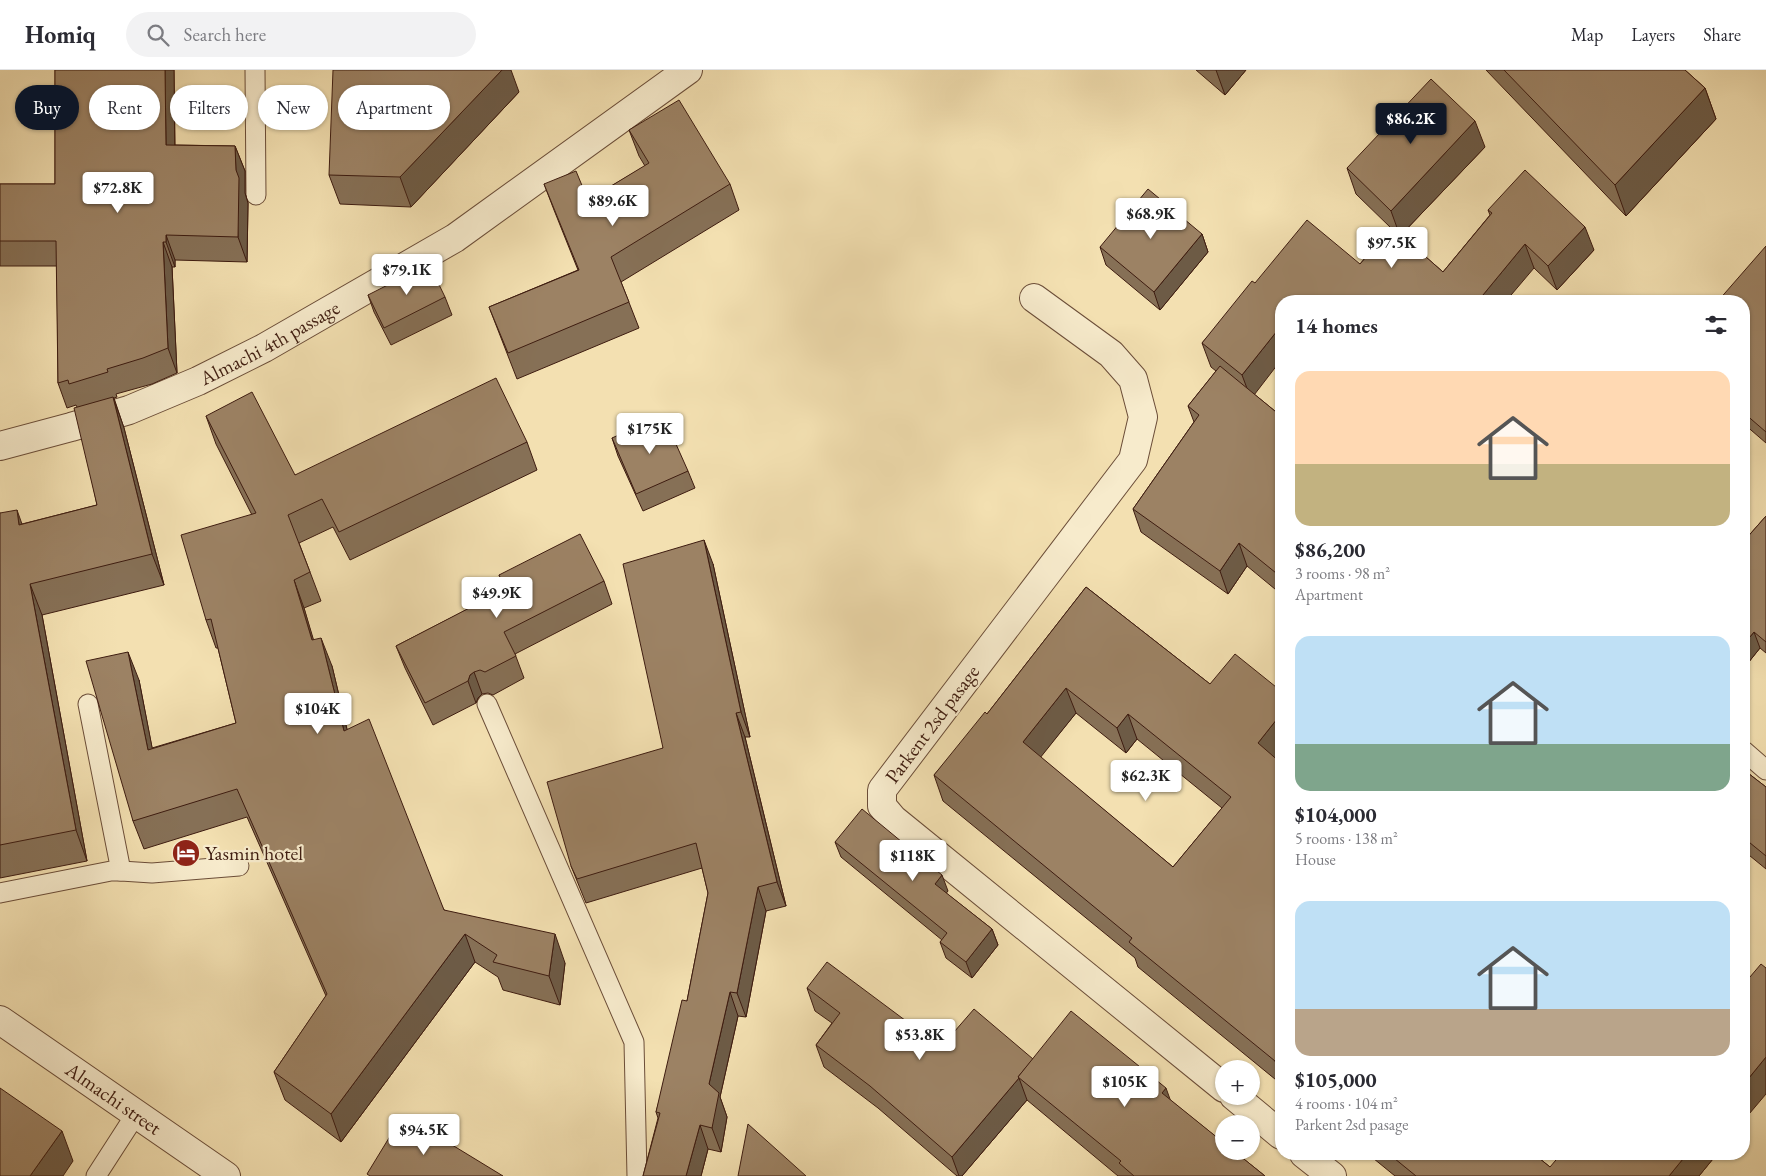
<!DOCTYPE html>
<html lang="en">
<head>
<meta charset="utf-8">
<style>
  :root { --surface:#fff; --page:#f2f2f3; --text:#2b2b33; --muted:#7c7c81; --line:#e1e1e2; --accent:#111827 }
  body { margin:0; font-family:"EB Garamond",serif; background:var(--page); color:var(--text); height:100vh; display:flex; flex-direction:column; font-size:19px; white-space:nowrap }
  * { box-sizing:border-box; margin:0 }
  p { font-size:16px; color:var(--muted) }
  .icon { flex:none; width:28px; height:28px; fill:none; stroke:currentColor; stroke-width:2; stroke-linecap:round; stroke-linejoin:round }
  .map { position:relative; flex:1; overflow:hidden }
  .panel { position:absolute; left:1275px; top:225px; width:475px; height:865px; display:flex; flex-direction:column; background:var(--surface); border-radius:20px; box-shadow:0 1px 4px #0004 }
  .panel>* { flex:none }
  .top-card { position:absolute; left:15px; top:15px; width:475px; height:45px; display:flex; gap:10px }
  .tools { position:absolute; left:1215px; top:990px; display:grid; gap:10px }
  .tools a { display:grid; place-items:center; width:45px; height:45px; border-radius:50%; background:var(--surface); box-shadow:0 1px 4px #0004; font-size:25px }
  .price { position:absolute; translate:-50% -42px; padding:0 11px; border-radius:5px; background:#fff; color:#222; font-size:16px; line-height:32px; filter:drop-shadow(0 1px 2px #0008) }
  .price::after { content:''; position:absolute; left:50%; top:30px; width:15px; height:11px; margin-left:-8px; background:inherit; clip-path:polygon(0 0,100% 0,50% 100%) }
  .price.current { background:var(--accent); color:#fff }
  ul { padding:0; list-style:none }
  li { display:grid; align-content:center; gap:10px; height:265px; padding:0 20px }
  li span { display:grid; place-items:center; height:155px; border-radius:15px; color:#555 }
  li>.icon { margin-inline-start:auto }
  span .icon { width:90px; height:90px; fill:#fffc; stroke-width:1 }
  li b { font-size:21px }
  h2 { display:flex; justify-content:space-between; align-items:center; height:60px; padding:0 20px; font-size:21px }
  .pill { padding:0 18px; border-radius:22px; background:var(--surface); box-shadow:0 1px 4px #0004; font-size:18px; line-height:45px }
  .pill.current { background:var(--accent); color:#fff }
  header { display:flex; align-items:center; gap:30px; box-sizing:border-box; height:70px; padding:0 25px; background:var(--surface); border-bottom:1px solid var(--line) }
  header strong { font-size:24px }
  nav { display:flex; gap:28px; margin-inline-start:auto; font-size:18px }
  .search { width:350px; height:45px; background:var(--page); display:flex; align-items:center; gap:12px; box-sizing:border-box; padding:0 18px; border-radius:28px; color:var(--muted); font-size:19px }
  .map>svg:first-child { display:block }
</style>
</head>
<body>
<header>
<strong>Homiq</strong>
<div class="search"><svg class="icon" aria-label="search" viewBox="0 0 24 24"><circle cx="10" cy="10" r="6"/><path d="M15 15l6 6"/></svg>Search here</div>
<nav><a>Map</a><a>Layers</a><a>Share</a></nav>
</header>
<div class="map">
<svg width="1766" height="1106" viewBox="0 0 1766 1106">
  <rect width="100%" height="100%" fill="#f3e0b1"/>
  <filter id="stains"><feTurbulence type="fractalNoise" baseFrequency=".004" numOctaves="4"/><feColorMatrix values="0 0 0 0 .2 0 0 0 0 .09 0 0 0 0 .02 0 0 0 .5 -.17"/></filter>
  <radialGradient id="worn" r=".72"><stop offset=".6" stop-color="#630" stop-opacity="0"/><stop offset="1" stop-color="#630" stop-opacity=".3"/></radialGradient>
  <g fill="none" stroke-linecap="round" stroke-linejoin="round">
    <defs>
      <g id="service">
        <path d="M 255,0 L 256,125"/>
        <path d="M 487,634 L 634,972 L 637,1106"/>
        <path d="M 1744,681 L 1766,700"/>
        <path d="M 121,801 L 152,803 L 239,796"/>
        <path d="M 0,823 L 111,801 L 121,801 L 88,634"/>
        <path d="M 96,1106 L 136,1044"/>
      </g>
      <g id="minor">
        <path d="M 1034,228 L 1111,284 L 1133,309 L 1143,347 L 1133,390 L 882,720 L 882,736 L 893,749 L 1224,1018"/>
        <path id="s1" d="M 0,376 L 71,357 L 129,340 L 198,311 L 264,278 L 455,168 L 688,0"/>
        <path id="s2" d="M 0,950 L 226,1106"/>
        <path d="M 1234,1026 L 1281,1065"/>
        <path d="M 1304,1084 L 1332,1106"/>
      </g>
    </defs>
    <use href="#service" stroke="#6b4d38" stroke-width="21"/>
    <use href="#minor" stroke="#6b4d38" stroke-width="30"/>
    <use href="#service" stroke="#f7ebcc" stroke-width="19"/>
    <use href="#minor" stroke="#f7ebcc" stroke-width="28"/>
  </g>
  <g fill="#867056" stroke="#3e1c10" fill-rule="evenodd">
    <path d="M 55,0 L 174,0 L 175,75 L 235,76 L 245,101 L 245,123 L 248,133 L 247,192 L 175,190 L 175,197 L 172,197 L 177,303 L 152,314 L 116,324 L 117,327 L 114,328 L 124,358 L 164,515 L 42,545 L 87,791 L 0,808 L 0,443 L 22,454 L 97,435 L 77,337 L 76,335 L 67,338 L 58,313 L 57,196 L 0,196 L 0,114 L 55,114 Z"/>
    <path d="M 1196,0 L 1246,0 L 1225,25 Z"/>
    <path d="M 1486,0 L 1685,0 L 1705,18 L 1716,49 L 1626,146 Z"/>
    <path d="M 519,22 L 411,137 L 340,134 L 329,105 Z"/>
    <path d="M 629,60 L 730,114 L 739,140 L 621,212 L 639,258 L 517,309 L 489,237 L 578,200 L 554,140 L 544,114 L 588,130 L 645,96 L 639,86 Z"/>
    <path d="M 1485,77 L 1401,165 L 1443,202 L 1490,145 L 1488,140 L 1594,180 L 1557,220 L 1534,198 L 1281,231 L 1254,324 L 1281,346 L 1281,524 L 1247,496 L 1228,524 L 1141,462 L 1133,439 L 1194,352 L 1188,336 L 1216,301 L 1211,297 L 1202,273 L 1255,213 L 1360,194 L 1391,158 L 1356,124 L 1347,98 Z"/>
    <path d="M 1202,164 L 1208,182 L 1160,240 L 1106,195 L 1100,177 Z"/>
    <path d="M 1766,176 L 1766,373 L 1744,354 L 1744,231 Z"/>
    <path d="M 368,225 L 445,227 L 452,245 L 391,275 L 374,242 Z"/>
    <path d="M 206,346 L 295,405 L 527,372 L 537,400 L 350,490 L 333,457 L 299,473 L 321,531 L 304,538 L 313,570 L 332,596 L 347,659 L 444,840 L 565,893 L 560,935 L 503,920 L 498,907 L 475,892 L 341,1072 L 285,1030 L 274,1002 L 326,926 L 247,747 L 144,779 L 133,751 L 139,610 L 152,678 L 236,653 L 218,578 L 216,578 L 206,550 L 252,445 L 216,374 Z"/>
    <path d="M 612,368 L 688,401 L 695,418 L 643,441 L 618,386 Z"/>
    <path d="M 1766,446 L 1766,583 L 1760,578 L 1744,598 L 1744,471 Z"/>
    <path d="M 713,494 L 750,667 L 745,667 L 786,836 L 766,841 L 746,947 L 738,946 L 720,1027 L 727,1047 L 721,1082 L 708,1079 L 701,1106 L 643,1106 L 658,1048 L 656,1042 L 687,931 L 708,823 L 702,798 L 586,833 L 571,796 L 663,678 Z"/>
    <path d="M 499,505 L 604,511 L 612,534 L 515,584 L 524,608 L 493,625 L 488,623 L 482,624 L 478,628 L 476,633 L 433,655 L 405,598 L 396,576 L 505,520 Z"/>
    <path d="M 1086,517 L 1210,614 L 1281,621 L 1281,681 L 1275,688 L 1281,693 L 1281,1014 L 1138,897 L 1135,888 L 943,731 L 934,705 L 987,644 ZM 1076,643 L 1126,683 L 1137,669 L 1222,738 L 1173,797 L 1040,687 Z"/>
    <path d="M 1744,700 L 1766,717 L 1766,799 L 1744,781 Z"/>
    <path d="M 835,772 L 948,821 L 946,823 L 992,859 L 998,875 L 972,908 L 946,888 L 940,872 L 942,870 L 841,787 Z"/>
    <path d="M 807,918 L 941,977 L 1033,989 L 1170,1030 L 1265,1106 L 1118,1106 L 1027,1030 L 962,1106 L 957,1106 L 878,1038 L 824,997 L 816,975 L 832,953 L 815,941 Z"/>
    <path d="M 1368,1084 L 1534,1084 L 1550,1097 L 1717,1084 L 1699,1106 L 1395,1106 Z"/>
  </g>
  <g fill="#6d5b46" stroke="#3e1c10">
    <path d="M 165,0 L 174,0 L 175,100 L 166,75 Z"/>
    <path d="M 502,0 L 511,0 L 519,22 L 411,137 L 400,107 Z"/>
    <path d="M 1216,0 L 1246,0 L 1225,25 Z"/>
    <path d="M 1705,18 L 1716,49 L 1626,146 L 1615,115 Z"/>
    <path d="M 1475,51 L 1485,77 L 1400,166 L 1391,141 Z"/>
    <path d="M 235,76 L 245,101 L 245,123 L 248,133 L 247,192 L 238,167 Z"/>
    <path d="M 1585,157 L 1594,180 L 1557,220 L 1548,196 Z"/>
    <path d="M 1202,164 L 1208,182 L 1160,240 L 1154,222 Z"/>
    <path d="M 166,165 L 175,190 L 175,197 L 166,172 Z"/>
    <path d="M 163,172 L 172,197 L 177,303 L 168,278 Z"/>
    <path d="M 1525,174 L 1534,198 L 1506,231 L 1478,231 Z"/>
    <path d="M 1281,256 L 1281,290 L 1251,329 L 1242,305 Z"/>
    <path d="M 113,327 L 124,358 L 164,515 L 152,484 Z"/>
    <path d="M 17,440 L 28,471 L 19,455 Z"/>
    <path d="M 704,470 L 713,494 L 750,667 L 741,642 Z"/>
    <path d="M 1239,473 L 1247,496 L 1228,524 L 1220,501 Z"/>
    <path d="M 294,510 L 304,538 L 322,598 L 312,570 Z"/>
    <path d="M 30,514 L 42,545 L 87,791 L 76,760 Z"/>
    <path d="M 1754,562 L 1760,578 L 1744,598 L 1744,574 Z"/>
    <path d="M 321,568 L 332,596 L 354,689 L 344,661 Z"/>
    <path d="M 128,582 L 139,610 L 158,708 L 148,680 Z"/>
    <path d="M 474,602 L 482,624 L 478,628 L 476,633 L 468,611 L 470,605 Z"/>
    <path d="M 1066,618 L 1076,643 L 1032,698 L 1023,672 Z"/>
    <path d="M 736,643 L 745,667 L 786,836 L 777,812 Z"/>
    <path d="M 1128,644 L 1137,669 L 1126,683 L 1117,658 Z"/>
    <path d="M 1281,644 L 1281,681 L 1267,698 L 1258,673 Z"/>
    <path d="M 942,805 L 948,821 L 941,830 L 935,814 Z"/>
    <path d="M 758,817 L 766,841 L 746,947 L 737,923 Z"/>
    <path d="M 992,859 L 998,875 L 972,908 L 966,892 Z"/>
    <path d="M 465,864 L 475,892 L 341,1072 L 331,1044 Z"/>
    <path d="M 555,864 L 565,893 L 560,935 L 549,906 Z"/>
    <path d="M 730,922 L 738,946 L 720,1027 L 727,1047 L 721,1082 L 712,1058 L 709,1014 Z"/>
    <path d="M 1766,987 L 1766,1024 L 1744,1050 L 1744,1014 Z"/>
    <path d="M 1277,989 L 1281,1002 L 1281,1009 L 1275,991 Z"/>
    <path d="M 1019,1008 L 1027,1030 L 962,1106 L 959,1106 L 952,1087 Z"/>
    <path d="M 1166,1018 L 1175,1043 L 1162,1023 Z"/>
    <path d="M 700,1055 L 708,1079 L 701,1106 L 686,1106 Z"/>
    <path d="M 62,1061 L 73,1091 L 63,1106 L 30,1106 Z"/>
    <path d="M 1687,1084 L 1717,1084 L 1699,1106 L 1669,1106 Z"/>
  </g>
  <g fill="#9c8264" stroke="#3e1c10" fill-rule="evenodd">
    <path d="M 55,0 L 165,0 L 166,75 L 235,76 L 236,100 L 239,108 L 238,167 L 166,165 L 166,172 L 163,172 L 168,278 L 143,288 L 107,299 L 108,302 L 69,314 L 68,310 L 58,313 L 56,171 L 0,171 L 0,114 L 55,114 Z"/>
    <path d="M 333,0 L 502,0 L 400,107 L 329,105 Z"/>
    <path d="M 1504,0 L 1685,0 L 1705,18 L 1615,115 Z"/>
    <path d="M 1431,9 L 1475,51 L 1391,141 L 1347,98 Z"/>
    <path d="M 679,30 L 730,114 L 611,187 L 629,232 L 508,283 L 489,237 L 579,200 L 544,114 L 576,101 L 588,130 L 649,93 L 629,60 Z"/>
    <path d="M 1525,100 L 1585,157 L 1548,196 L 1525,174 L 1478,231 L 1281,231 L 1281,256 L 1242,305 L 1202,273 L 1252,211 L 1255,213 L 1307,150 L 1360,194 L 1392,157 L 1443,202 L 1492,143 L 1488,140 Z"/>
    <path d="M 1148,119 L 1202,164 L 1154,222 L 1100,177 Z"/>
    <path d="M 1766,176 L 1766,362 L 1744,343 L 1744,231 L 1718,231 Z"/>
    <path d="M 429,194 L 445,227 L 384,258 L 368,225 Z"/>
    <path d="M 1220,296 L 1281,346 L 1281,507 L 1239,473 L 1220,501 L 1133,439 L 1199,345 L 1188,336 Z"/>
    <path d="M 496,308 L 527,372 L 339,462 L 322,429 L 288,445 L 310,502 L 294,510 L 312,570 L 321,568 L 344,661 L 369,649 L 444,840 L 555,864 L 549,906 L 493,892 L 497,885 L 465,864 L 331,1044 L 274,1002 L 327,924 L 237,719 L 133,751 L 86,591 L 128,582 L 148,680 L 236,653 L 211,549 L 206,550 L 181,465 L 256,443 L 206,346 L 252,322 L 295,405 Z"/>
    <path d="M 113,327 L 152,484 L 30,514 L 76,760 L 0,775 L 0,443 L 17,440 L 19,455 L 97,435 L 74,338 Z"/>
    <path d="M 663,345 L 688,401 L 636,424 L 612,368 Z"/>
    <path d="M 1766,446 L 1766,572 L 1754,562 L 1744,574 L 1744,471 Z"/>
    <path d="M 580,464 L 604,511 L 504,562 L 516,586 L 485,602 L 480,600 L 474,602 L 470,605 L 468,611 L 425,633 L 396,576 L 506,519 L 499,505 Z"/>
    <path d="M 704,470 L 741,642 L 736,643 L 777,812 L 758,817 L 737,923 L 730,922 L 709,1014 L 719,1023 L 712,1058 L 700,1055 L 686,1106 L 643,1106 L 660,1043 L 656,1042 L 682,930 L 687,931 L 708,823 L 696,773 L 577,809 L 571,796 L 547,712 L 663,678 L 623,494 Z"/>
    <path d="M 1086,517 L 1210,614 L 1235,584 L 1281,621 L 1281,644 L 1258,673 L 1281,693 L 1281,993 L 1277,989 L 1275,991 L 1129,872 L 1132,868 L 934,705 L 985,642 L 987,644 ZM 1066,618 L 1117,658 L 1128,644 L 1231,727 L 1173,797 L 1023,672 Z"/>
    <path d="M 1744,700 L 1766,717 L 1766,786 L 1744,768 Z"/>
    <path d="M 862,739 L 942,805 L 935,814 L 992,859 L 966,892 L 940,872 L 947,863 L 835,772 Z"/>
    <path d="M 827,892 L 941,977 L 974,939 L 1033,989 L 1018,1007 L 1019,1008 L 952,1087 L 870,1016 L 816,975 L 840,943 L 807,918 Z"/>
    <path d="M 1761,894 L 1766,898 L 1766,987 L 1744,1014 L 1744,914 Z"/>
    <path d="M 1071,941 L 1166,1018 L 1162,1023 L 1224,1073 L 1224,1081 L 1234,1081 L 1265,1106 L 1134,1106 L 1119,1093 L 1121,1091 L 1018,1007 Z"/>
    <path d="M 0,1018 L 62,1061 L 30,1106 L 0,1106 Z"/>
    <path d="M 403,1045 L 503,1106 L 370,1106 L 367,1104 Z"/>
    <path d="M 748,1054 L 806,1106 L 738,1106 Z"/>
    <path d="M 1389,1084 L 1534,1084 L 1550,1097 L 1561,1084 L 1687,1084 L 1669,1106 L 1416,1106 Z"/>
  </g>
  <defs>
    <symbol id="hotel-disc" viewBox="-11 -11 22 22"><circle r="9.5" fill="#8f2418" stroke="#f7ebcc"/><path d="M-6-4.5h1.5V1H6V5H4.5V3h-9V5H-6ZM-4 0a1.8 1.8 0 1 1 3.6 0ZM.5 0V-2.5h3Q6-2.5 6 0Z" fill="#fff"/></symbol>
  </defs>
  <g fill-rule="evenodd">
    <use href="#hotel-disc" x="170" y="767" width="32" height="32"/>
  </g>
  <g text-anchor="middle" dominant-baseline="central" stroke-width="4.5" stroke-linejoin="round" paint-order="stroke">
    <g font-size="20" fill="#3e1c10" stroke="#f7ebcc">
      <text stroke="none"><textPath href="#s1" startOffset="290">Almachi 4th passage</textPath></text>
      <text transform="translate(932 654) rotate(-53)">Parkent 2sd pasage</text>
      <text stroke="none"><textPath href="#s2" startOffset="138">Almachi street</textPath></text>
    </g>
    <g font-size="20" fill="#3e1c10" stroke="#f7ebcc" text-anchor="start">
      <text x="205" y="783">Yasmin hotel</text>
    </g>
  </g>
  <rect width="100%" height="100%" filter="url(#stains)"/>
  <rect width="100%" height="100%" fill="url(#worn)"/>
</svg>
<div class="tools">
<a>+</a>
<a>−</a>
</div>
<b class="price current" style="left:1411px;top:75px">$86.2K</b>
<b class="price" style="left:118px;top:144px">$72.8K</b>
<b class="price" style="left:613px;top:157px">$89.6K</b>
<b class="price" style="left:1151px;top:170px">$68.9K</b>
<b class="price" style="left:1392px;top:199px">$97.5K</b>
<b class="price" style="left:407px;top:226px">$79.1K</b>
<b class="price" style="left:650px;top:385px">$175K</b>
<b class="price" style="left:497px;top:549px">$49.9K</b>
<b class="price" style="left:318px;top:665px">$104K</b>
<b class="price" style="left:1146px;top:732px">$62.3K</b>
<b class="price" style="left:913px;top:812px">$118K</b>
<b class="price" style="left:920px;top:991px">$53.8K</b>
<b class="price" style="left:1125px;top:1038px">$105K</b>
<b class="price" style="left:424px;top:1086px">$94.5K</b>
<div class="top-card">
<a class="pill current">Buy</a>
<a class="pill">Rent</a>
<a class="pill">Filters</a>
<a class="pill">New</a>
<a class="pill">Apartment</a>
</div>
<section class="panel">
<h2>14 homes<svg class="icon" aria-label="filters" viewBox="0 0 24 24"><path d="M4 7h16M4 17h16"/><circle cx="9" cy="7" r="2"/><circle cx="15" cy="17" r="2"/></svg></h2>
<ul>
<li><span style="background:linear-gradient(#ffd9b3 60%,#c2b280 0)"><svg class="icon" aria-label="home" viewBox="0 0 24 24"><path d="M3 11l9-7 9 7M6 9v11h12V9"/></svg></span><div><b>$86,200</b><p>3 rooms · 98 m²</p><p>Apartment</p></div></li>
<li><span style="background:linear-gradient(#bfe0f5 70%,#7fa58c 0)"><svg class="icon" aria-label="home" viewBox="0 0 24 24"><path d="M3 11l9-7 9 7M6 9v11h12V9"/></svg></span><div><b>$104,000</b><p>5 rooms · 138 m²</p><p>House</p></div></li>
<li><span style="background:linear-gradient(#bfe0f5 70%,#b9a48a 0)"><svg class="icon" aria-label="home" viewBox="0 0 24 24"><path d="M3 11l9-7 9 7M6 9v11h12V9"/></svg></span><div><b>$105,000</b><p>4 rooms · 104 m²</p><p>Parkent 2sd pasage</p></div></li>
</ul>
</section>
</div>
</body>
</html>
